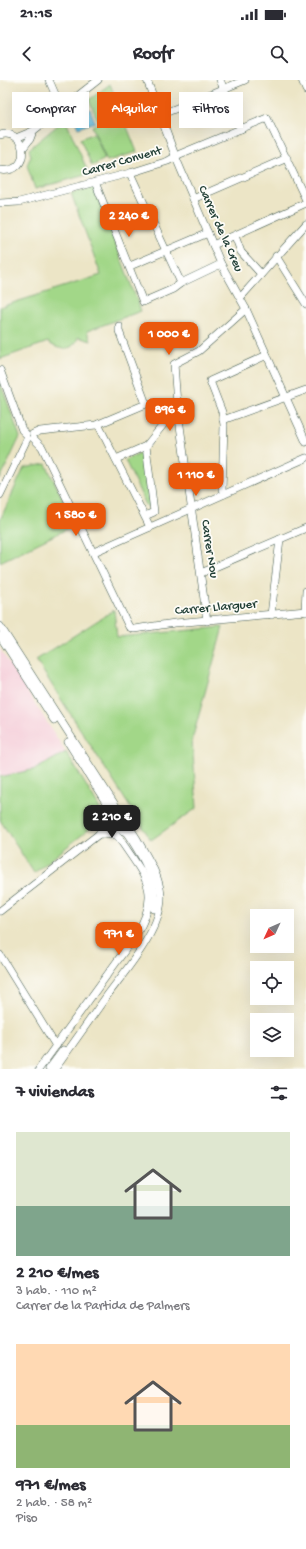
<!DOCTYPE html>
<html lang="es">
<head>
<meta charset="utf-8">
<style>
  :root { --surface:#fff; --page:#f7f7f7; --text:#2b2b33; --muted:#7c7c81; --accent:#ea580c }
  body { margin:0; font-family:"Gochi Hand",sans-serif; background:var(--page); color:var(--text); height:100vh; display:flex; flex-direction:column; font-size:15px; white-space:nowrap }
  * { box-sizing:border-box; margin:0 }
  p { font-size:13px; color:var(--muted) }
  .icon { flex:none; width:22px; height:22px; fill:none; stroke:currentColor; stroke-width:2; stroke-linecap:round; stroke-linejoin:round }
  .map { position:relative; height:989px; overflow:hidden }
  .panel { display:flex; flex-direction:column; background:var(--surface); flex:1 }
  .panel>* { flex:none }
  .top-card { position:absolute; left:12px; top:12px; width:282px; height:36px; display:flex; gap:8px }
  .needle { width:26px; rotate:226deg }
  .tools { position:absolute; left:250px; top:829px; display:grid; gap:8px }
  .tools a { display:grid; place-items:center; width:44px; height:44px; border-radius:0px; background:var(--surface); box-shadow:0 4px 16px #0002; font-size:20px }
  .price { position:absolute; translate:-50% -34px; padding:0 9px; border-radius:8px; background:var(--accent); color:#fff; font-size:13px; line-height:26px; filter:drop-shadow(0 1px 2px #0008) }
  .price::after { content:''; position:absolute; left:50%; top:24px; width:12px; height:9px; margin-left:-6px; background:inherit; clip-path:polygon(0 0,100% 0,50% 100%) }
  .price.current { background:#222; color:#fff }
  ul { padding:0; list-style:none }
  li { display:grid; align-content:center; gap:8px; height:212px; padding:0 16px }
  li span { display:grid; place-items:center; height:124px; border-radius:0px; color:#555 }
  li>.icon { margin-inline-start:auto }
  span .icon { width:72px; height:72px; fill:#fffc; stroke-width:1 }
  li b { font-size:17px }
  h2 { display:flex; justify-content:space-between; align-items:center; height:48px; padding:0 16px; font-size:17px }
  .tag { padding:0 14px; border-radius:0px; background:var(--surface); box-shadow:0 4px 16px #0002; font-size:14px; line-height:36px }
  .tag.current { background:var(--accent); color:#fff }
  .status { display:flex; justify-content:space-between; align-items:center; height:28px; padding:0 20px; background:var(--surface); direction:ltr }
  .status svg { height:11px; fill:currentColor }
  header { display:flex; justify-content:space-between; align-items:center; height:52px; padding:0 16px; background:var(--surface); font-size:18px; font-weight:700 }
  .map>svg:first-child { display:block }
</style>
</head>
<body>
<div class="status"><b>21:15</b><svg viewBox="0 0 49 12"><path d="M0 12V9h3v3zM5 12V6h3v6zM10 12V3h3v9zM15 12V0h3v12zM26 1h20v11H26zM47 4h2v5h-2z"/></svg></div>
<header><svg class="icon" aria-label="back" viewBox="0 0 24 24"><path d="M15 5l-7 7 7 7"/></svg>Roofr<svg class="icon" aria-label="search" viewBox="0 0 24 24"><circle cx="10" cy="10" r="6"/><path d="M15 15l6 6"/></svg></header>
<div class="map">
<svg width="306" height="989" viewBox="0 0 306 989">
  <rect width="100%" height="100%" fill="#fdfcf7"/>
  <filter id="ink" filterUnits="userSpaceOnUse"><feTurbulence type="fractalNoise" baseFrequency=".025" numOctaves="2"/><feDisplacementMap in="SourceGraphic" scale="8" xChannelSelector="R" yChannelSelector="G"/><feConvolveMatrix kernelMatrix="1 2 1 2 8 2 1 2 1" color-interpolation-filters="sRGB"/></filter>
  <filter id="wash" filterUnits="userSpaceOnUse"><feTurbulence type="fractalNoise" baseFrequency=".012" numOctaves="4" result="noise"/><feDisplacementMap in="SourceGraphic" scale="16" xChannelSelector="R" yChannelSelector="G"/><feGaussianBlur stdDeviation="0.9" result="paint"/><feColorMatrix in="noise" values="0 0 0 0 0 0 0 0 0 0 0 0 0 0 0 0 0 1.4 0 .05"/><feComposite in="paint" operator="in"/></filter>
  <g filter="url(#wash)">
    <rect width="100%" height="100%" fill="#ece5c6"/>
    <path fill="#f5cfda" d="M 0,569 L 66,672 L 36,689 L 0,697 Z"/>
    <g fill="#a2d788" stroke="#608a5e">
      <path d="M 110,4 L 137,72 L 107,81 L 92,46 L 99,43 L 89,20 Z"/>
      <path d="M 65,39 L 89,94 L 35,109 L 27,85 L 31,76 L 29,69 Z"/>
      <path d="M 94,53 L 105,79 L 92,86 L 80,59 Z"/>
      <path d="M 94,107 L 141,231 L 87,251 L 91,261 L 78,257 C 74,272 58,271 48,262 L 0,279 L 0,227 L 101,195 L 71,113 Z"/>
      <path d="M 0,302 L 20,357 L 0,399 Z"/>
      <path d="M 142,372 L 150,426 L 147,427 L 125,380 Z"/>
      <path d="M 46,384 L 75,445 L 0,482 L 0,440 L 24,388 Z"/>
      <path d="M 114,530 L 117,557 L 223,547 L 192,660 L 197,728 L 151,760 L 36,580 Z"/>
      <path d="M 66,672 L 99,727 L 101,734 L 97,743 L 34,793 L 0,740 L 0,697 L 36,689 Z"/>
    </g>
    <path fill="#66bfe3" stroke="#427e8c" d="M 90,29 L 95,42 L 78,48 L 75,39 L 84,36 L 83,32 Z"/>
  </g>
  <g filter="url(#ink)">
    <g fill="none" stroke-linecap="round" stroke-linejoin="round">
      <defs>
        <g id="minor">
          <path d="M 49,0 L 62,30"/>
          <path d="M 147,0 L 176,78 L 221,184 L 246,229 L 306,362"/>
          <path d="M 220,0 L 241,49"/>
          <path d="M 302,0 L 306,10"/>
          <path d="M 160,35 L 245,0"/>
          <path d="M 0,55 C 27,47 33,95 0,90"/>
          <path d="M 16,58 L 33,51 L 98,0"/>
          <path d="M 23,68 L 30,59 L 33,51"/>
          <path d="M 130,93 L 181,203"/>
          <path d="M 95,102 L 143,222 L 173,209 L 181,203 L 221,184"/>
          <path d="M 193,119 L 287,78"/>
          <path d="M 0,123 L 19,122 L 130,93 L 168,81 L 180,74 L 267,38 L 306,120"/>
          <path d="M 235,156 L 241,172 L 261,194"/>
          <path d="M 213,165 L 306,123"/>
          <path d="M 276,176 L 306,224"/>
          <path d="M 130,186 L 208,153"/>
          <path d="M 240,218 L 306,144"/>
          <path d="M 0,290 L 22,350 L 26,354"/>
          <path d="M 223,340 L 306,310"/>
          <path d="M 98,344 L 150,447"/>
          <path d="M 33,354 L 40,351 L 96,345 L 146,324 L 119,251 L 119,246"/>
          <path d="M 33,358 L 42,367 L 129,547 L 134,549 L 175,543 L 306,531"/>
          <path d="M 146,366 L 163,345 L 177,324"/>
          <path d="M 116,379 L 146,366 L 154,432 L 145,436"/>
          <path d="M 224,414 L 222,410 L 224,345 L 222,332 L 210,301 L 267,275"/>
          <path d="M 0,415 L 27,359"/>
          <path d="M 94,472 L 306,378"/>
          <path d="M 201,493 L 306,448"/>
          <path d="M 305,532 L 306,511"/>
          <path d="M 271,535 L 280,459"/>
          <path d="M 207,541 L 177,324 L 174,284 L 199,271 L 246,229"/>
          <path d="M 0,546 L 137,759 C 147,777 159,794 161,815 C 163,848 125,891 106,917 C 89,941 72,965 55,989"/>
          <path d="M 0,556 L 54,640"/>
          <path d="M 68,662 C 82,684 95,706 109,727 C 128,756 160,793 154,829"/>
          <path d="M 103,752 L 115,748 L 126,752"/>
          <path d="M 0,831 L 99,754 L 110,740 L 109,727"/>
          <path d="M 0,875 L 56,966"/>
          <path d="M 39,989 L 136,855 C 163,810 144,796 119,758 L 116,755 L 99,754"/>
          <path d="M 49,989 L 63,970"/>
        </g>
      </defs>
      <use href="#minor" stroke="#3e564a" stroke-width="8"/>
      <use href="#minor" stroke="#fff" stroke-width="7"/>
    </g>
  </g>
  <g text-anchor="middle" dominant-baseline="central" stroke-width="3.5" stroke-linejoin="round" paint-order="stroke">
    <g font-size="13" fill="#1f3d34" stroke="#fdfcf7">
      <text transform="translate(122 82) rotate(-16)">Carrer Convent</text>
      <text transform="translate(220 149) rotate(66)">Carrer de la Creu</text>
      <text transform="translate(209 469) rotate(81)">Carrer Nou</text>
      <text transform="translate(216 528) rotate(-5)">Carrer Llarguer</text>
    </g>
  </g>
</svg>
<div class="tools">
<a><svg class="needle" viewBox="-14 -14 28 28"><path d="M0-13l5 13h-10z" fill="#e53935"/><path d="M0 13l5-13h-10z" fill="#7c7c81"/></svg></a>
<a><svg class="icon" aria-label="locate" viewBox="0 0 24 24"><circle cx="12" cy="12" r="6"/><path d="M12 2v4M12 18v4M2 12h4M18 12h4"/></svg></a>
<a><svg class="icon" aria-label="layers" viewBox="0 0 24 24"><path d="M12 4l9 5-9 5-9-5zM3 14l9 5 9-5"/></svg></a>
</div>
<b class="price" style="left:129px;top:158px">2 240 €</b>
<b class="price" style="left:169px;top:276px">1 000 €</b>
<b class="price" style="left:170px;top:352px">896 €</b>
<b class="price" style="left:196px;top:417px">1 110 €</b>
<b class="price" style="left:76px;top:457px">1 580 €</b>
<b class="price current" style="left:112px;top:759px">2 210 €</b>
<b class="price" style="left:119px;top:876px">971 €</b>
<div class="top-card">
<a class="tag">Comprar</a>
<a class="tag current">Alquilar</a>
<a class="tag">Filtros</a>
</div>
</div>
<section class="panel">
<h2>7 viviendas<svg class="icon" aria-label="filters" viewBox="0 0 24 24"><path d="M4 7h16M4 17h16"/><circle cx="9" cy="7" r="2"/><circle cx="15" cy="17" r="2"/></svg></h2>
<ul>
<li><span style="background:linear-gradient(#dfe7d0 60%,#7fa58c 0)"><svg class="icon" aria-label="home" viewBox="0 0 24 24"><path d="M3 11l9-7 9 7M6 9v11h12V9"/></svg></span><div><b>2 210 €/mes</b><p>3 hab. · 110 m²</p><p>Carrer de la Partida de Palmers</p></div></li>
<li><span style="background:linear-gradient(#ffd9b3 65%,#8fb573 0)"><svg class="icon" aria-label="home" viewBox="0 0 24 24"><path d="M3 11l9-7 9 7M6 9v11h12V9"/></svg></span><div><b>971 €/mes</b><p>2 hab. · 58 m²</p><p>Piso</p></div></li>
</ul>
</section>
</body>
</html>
